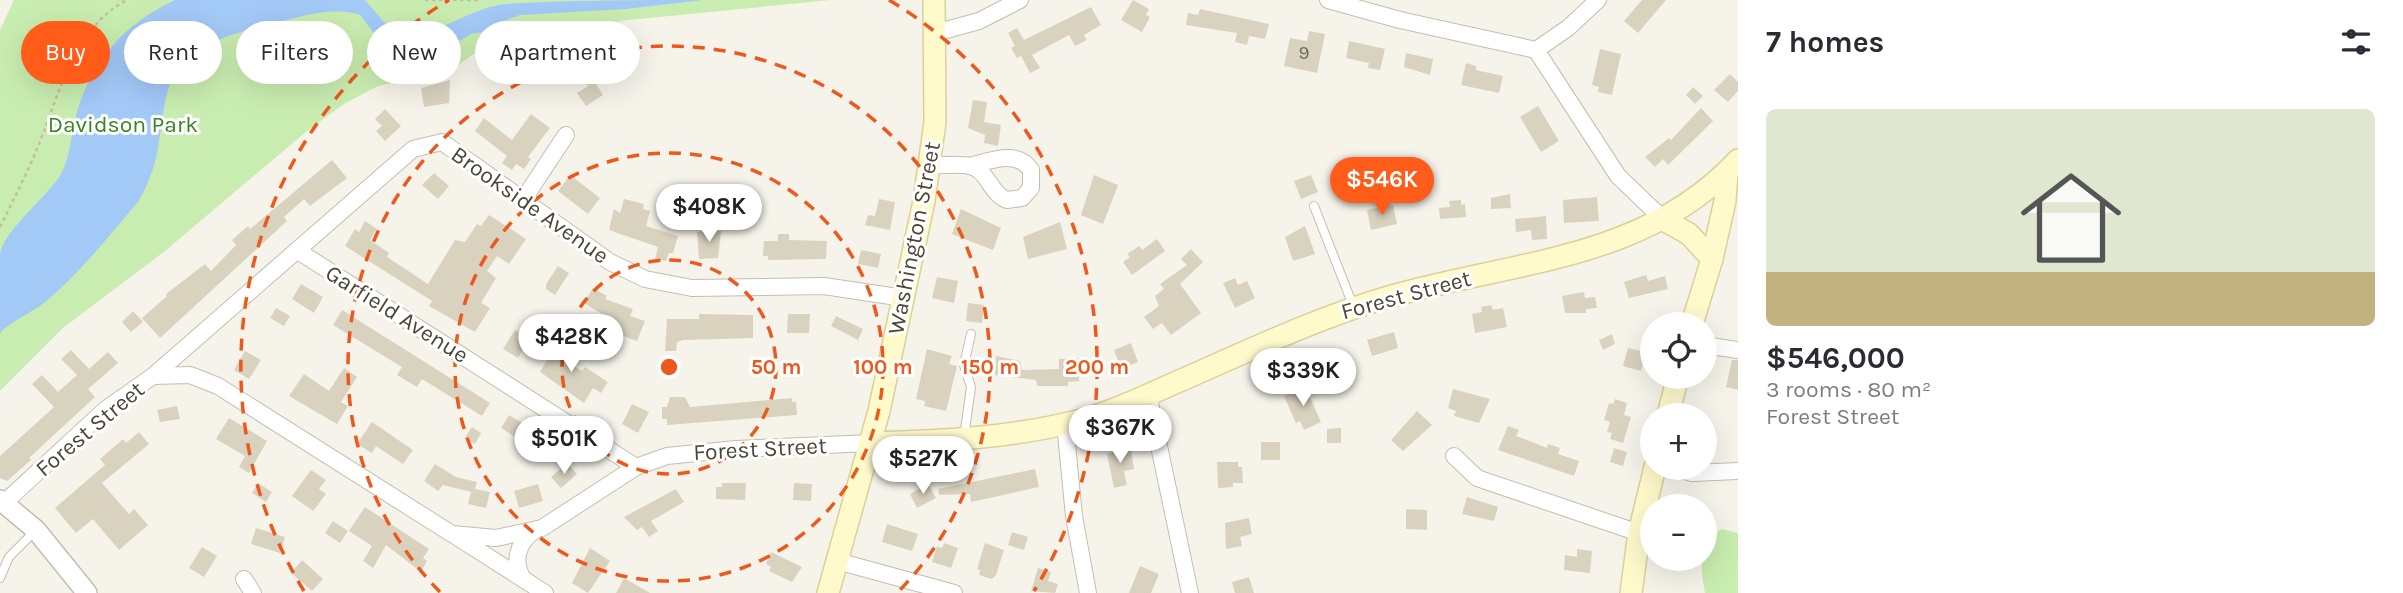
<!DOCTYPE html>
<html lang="en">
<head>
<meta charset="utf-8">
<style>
  :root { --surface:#fff; --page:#f2f2f3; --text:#2b2b33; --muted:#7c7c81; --accent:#ff5b19 }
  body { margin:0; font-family:Karla,sans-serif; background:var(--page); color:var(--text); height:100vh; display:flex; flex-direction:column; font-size:26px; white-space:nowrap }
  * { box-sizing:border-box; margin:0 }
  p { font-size:23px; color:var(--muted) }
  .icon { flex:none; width:38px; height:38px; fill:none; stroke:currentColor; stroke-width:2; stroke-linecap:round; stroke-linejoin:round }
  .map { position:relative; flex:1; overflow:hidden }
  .side { display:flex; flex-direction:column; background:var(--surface); width:665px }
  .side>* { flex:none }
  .guide { position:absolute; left:21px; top:21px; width:665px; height:63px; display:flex; gap:14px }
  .fabs { position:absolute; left:1640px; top:312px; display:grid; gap:14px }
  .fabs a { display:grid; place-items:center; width:77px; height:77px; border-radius:50%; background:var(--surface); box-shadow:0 7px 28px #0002; font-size:35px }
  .price { position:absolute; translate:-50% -60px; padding:0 16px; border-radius:24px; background:#fff; color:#222; font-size:23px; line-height:46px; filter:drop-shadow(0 2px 4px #0008) }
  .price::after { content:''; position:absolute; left:50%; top:42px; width:21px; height:16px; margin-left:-10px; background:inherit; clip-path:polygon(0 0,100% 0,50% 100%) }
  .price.on { background:var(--accent); color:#fff }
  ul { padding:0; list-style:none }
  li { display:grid; align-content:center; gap:14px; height:371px; padding:0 28px }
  li span { display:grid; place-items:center; height:217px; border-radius:10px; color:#555 }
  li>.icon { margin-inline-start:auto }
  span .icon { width:126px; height:126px; fill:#fffc; stroke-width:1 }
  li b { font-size:30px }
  h2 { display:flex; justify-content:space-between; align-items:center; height:84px; padding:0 28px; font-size:30px }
  .pill { padding:0 24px; border-radius:32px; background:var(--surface); box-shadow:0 7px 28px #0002; font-size:24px; line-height:63px }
  .pill.on { background:var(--accent); color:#fff }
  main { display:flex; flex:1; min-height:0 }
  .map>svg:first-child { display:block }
</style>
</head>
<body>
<main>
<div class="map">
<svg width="1738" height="593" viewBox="0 0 1738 593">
  <rect width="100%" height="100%" fill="#f6f4ea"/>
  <g fill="#c9edb0">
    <path d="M 14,0 L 831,0 L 619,21 L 591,51 L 519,62 L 488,44 L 451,70 L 378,86 L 344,104 L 307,131 L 165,251 L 63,328 L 0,391 L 0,30 Z"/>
    <path d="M 1722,529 L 1738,533 L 1738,593 L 1705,593 C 1700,567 1697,543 1722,529 Z"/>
  </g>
  <path fill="#a3c9f7" d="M 365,0 L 383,21 L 402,36 C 440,35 468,9 504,4 C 569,0 638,0 703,0 L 626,9 L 520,15 L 498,23 L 488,31 L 471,34 L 439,53 L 427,55 L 389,47 L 377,37 L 360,15 C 331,6 301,17 271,24 C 245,30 208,40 187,57 C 162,76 163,130 156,158 C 152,174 146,188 138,202 C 109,236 78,275 44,303 C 34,311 3,326 0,334 C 0,309 0,279 0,254 C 4,230 48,196 61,174 C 71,155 71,132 77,112 C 93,58 125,24 175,0 Z"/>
  <g fill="#d9d2bf">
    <path d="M 1133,0 L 1149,9 L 1146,15 L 1150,17 L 1142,32 L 1121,20 Z"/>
    <path d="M 1642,0 L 1666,0 L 1638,33 L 1624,21 Z"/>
    <path d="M 1091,7 L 1101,25 L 1084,35 L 1087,40 L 1075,46 L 1069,35 L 1032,55 L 1040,68 L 1030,73 L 1021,56 L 1017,58 L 1011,48 L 1015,46 L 1008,33 L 1017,28 L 1024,40 Z"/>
    <path d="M 1200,9 L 1269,24 L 1265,39 L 1249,36 L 1247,45 L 1235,42 L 1237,33 L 1186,25 L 1188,13 L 1198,15 Z"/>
    <path d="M 1309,31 L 1325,34 L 1317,73 L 1284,66 L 1290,38 L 1307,41 Z"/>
    <path d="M 1349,41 L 1385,49 L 1380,70 L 1368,68 L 1369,63 L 1346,58 Z"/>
    <path d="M 1600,49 L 1621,54 L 1612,95 L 1598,92 L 1599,87 L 1592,85 Z"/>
    <path d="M 1406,53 L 1433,59 L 1430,75 L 1404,67 Z"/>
    <path d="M 1466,63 L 1476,66 L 1476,70 L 1503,76 L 1499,93 L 1461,85 Z"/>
    <path d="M 592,65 L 602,80 L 596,84 L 603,95 L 586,106 L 577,93 L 588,86 L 580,73 Z"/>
    <path d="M 1730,74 L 1738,82 L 1738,91 L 1728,102 L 1714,90 Z"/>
    <path d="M 450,80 L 449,103 L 424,107 L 421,88 Z"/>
    <path d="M 1693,87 L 1703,96 L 1695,104 L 1686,95 Z"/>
    <path d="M 973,100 L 987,102 L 984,122 L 1001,125 L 998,146 L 984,143 L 985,135 L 968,128 Z"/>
    <path d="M 1538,106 L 1559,141 L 1541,152 L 1520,117 Z"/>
    <path d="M 1701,108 L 1713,121 L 1668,165 L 1663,159 L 1655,167 L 1645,157 L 1669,138 L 1671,140 Z"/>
    <path d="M 385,109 L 401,126 L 385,141 L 376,131 L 382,126 L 375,119 Z"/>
    <path d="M 531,114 L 550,128 L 528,157 L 531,159 L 524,169 L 516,164 L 512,170 L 502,163 L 507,156 L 475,131 L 484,118 L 512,140 Z"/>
    <path d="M 332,160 L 347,178 L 310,206 L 304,199 L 284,217 L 287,221 L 160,338 L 142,318 L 167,296 L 166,294 L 205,264 L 211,271 L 236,245 L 232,240 L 248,226 L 250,229 Z"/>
    <path d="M 434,173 L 449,186 L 438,199 L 422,185 Z"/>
    <path d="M 570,175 L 600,198 L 588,214 L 558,191 Z"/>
    <path d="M 1094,175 L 1118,185 L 1103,224 L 1081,215 Z"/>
    <path d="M 1311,175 L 1318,192 L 1301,199 L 1294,181 Z"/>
    <path d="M 1510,194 L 1511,208 L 1491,209 L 1491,198 Z"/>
    <path d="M 1597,197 L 1599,221 L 1564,223 L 1563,200 Z"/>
    <path d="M 624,199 L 644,204 L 643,209 L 650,211 L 646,226 L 678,236 L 673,253 L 669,253 L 666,261 L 655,259 L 658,247 L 609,230 L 614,209 L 620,213 Z"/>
    <path d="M 879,199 L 895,202 L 890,230 L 865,225 L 868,215 L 875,216 Z"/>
    <path d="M 1461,200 L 1461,205 L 1465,204 L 1466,217 L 1440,219 L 1439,208 L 1450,207 L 1449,201 Z"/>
    <path d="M 1393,205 L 1397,224 L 1371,230 L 1367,210 Z"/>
    <path d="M 961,209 L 1001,228 L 993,250 L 952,234 Z"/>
    <path d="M 489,215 L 526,239 L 509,264 L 497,256 L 487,271 L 496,278 L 481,303 L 490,308 L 475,332 L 429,306 L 432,301 L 345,246 L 355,229 L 359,232 L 365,221 L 377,229 L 370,240 L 389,253 L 387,257 L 428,284 L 455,240 L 465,242 L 477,224 L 481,226 Z"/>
    <path d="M 1546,216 L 1547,239 L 1532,240 L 1531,230 L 1516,232 L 1515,219 Z"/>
    <path d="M 1060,222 L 1067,249 L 1028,259 L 1023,237 Z"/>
    <path d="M 1305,226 L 1315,254 L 1293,261 L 1285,237 Z"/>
    <path d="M 721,231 L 718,258 L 699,259 L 697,232 Z"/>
    <path d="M 778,234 L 789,234 L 789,240 L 827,241 L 826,259 L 768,260 L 768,256 L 763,256 L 764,241 L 778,241 Z"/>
    <path d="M 1157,239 L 1165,251 L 1132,275 L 1123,262 L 1130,257 L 1127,254 L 1139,246 L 1142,250 Z"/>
    <path d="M 1191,249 L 1203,262 L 1180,284 L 1201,313 L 1171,335 L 1162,323 L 1153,329 L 1144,317 L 1159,306 L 1155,296 L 1164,289 L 1160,284 L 1187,265 L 1181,259 Z"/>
    <path d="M 861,250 L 881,254 L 878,268 L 858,264 Z"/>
    <path d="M 558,266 L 569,273 L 555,295 L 546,289 L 546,284 Z"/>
    <path d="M 1646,275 L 1648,281 L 1665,276 L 1668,289 L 1629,298 L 1624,282 Z"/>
    <path d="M 937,277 L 958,281 L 954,303 L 932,298 Z"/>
    <path d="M 1235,278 L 1238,285 L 1247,281 L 1255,298 L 1235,308 L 1223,283 Z"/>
    <path d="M 301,284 L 323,297 L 314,313 L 292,299 Z"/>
    <path d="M 593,288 L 607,296 L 605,299 L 633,309 L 630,316 L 645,321 L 637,341 L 603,328 L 607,317 L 584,303 Z"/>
    <path d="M 1584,292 L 1585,298 L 1595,297 L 1597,308 L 1586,309 L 1586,313 L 1565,313 L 1562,296 Z"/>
    <path d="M 968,303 L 984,305 L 982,323 L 966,321 Z"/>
    <path d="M 1491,305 L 1493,310 L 1503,308 L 1507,327 L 1475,333 L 1472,314 L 1482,312 L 1481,307 Z"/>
    <path d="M 276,308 L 290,316 L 284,326 L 270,318 Z"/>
    <path d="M 342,310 L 490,403 L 482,416 L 422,379 L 417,387 L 397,375 L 402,367 L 333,325 Z"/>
    <path d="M 133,311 L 143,322 L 131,332 L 122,322 Z"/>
    <path d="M 699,314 L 753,315 L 753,338 L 684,340 L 677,342 L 676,351 L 665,351 L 667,319 L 699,319 Z"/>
    <path d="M 788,314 L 810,314 L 809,333 L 787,333 Z"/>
    <path d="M 836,316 L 863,329 L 858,340 L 831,326 Z"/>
    <path d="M 515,330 L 529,339 L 518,358 L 503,349 Z"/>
    <path d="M 1394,332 L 1398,348 L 1372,356 L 1367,340 Z"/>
    <path d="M 1612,334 L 1615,344 L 1603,350 L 1599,340 Z"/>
    <path d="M 560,338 L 572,345 L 564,360 L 582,371 L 585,367 L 608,382 L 601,393 L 593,388 L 584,403 L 540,372 Z"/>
    <path d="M 1131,343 L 1138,362 L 1121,369 L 1114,350 Z"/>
    <path d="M 1628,348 L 1646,352 L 1641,371 L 1623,366 Z"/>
    <path d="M 927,349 L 952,356 L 949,364 L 957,366 L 946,411 L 924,406 L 925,401 L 916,399 Z"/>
    <path d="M 71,350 L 89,369 L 108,352 L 118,363 L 88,389 L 95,397 L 29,458 L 31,460 L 7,481 L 0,478 L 0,456 L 54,407 L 32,384 L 42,375 L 58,392 L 77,375 L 61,359 Z"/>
    <path d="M 245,351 L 261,360 L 249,379 L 234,370 Z"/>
    <path d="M 996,356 L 1020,361 L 1022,370 L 1059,369 L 1059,359 L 1079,358 L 1079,381 L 1068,382 L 1068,386 L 1037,386 L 1036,380 L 995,375 Z"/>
    <path d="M 1732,360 L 1738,360 L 1738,390 L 1726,387 Z"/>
    <path d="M 344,368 L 357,377 L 341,402 L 348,406 L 337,424 L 289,396 L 304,374 L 329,391 Z"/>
    <path d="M 1305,386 L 1321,422 L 1304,430 L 1300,421 L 1296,423 L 1284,396 Z"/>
    <path d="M 1453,389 L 1490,399 L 1479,423 L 1454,416 L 1456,411 L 1448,408 Z"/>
    <path d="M 670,397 L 685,397 L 690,407 L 792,398 L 792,402 L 796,402 L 797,415 L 667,425 L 667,419 L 662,419 L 662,407 L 667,407 Z"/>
    <path d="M 1615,399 L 1627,403 L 1624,415 L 1631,417 L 1623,443 L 1610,439 L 1612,433 L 1607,432 L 1610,422 L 1604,420 L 1609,403 L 1613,404 Z"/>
    <path d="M 632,404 L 649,412 L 638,433 L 622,424 Z"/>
    <path d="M 177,406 L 180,419 L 160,422 L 157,410 Z"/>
    <path d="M 1417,411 L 1432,425 L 1403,451 L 1391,440 Z"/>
    <path d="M 509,415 L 527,426 L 523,434 L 525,443 L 501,428 Z"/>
    <path d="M 229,418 L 267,441 L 249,473 L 239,467 L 245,456 L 216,439 Z"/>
    <path d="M 372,422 L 413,450 L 403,464 L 376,446 L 372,453 L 357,444 Z"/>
    <path d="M 1508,426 L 1519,430 L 1516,436 L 1547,448 L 1548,444 L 1560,448 L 1558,454 L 1579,461 L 1574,476 L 1498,450 Z"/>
    <path d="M 472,427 L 481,433 L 475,444 L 465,438 Z"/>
    <path d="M 1341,428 L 1341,443 L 1327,443 L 1327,429 Z"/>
    <path d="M 139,432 L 149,444 L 102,483 L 129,514 L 134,509 L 148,525 L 119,550 L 93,519 L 76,533 L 55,508 L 105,465 L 100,459 L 123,439 L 126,443 Z"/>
    <rect x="1261" y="442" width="19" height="18"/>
    <path d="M 1130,444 L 1134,469 L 1124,471 L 1127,485 L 1114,488 L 1107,454 L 1117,451 L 1116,447 Z"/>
    <path d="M 1614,448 L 1627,452 L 1623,466 L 1610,462 Z"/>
    <path d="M 1217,462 L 1238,462 L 1238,467 L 1242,467 L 1243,483 L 1233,483 L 1233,487 L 1218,488 Z"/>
    <path d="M 567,463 L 577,474 L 561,488 L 551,477 Z"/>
    <path d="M 435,464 L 456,477 L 477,482 L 475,489 L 490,492 L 486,508 L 468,504 L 471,492 L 443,485 L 438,491 L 424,481 Z"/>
    <path d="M 1035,469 L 1039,487 L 971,502 L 970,494 L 939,495 L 938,489 Z"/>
    <path d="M 311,470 L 326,480 L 319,489 L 326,494 L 313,511 L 292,496 Z"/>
    <path d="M 258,483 L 272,492 L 266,502 L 252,493 Z"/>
    <path d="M 722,483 L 746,483 L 745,500 L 716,499 L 716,487 L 722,487 Z"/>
    <path d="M 794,483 L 812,484 L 811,501 L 793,500 Z"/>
    <path d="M 538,484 L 543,501 L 519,508 L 514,491 Z"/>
    <path d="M 928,484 L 936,498 L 917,508 L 910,494 Z"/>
    <path d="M 676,489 L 684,502 L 651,521 L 658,531 L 649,537 L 642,527 L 637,530 L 624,517 Z"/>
    <path d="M 1467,497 L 1498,507 L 1494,521 L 1462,514 Z"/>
    <path d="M 365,507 L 429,549 L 423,558 L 427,561 L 421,572 L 386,545 L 373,568 L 363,561 L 372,546 L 349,531 Z"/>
    <path d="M 1406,509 L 1427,510 L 1427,530 L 1406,529 Z"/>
    <path d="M 1249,518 L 1252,534 L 1240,537 L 1242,546 L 1226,549 L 1225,523 Z"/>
    <path d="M 333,521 L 348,531 L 340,543 L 325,533 Z"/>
    <path d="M 887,524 L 918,534 L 912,551 L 882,542 Z"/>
    <path d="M 256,528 L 285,537 L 280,553 L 251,544 Z"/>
    <path d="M 1012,532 L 1028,537 L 1024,550 L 1008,545 Z"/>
    <path d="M 944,543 L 958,548 L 951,568 L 932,562 L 937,546 L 942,548 Z"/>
    <path d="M 985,543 L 1004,550 L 996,575 L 992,579 L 979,575 L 980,570 L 977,569 Z"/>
    <path d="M 202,547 L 217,556 L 204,577 L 189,568 Z"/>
    <path d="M 590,548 L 610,561 L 588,593 L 572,583 Z"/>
    <path d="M 1577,549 L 1592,551 L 1590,573 L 1564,570 L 1565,555 L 1577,557 Z"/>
    <path d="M 771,552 L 802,567 L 792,582 L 769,571 L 771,567 L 766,564 Z"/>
    <path d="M 302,560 L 323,579 L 312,591 L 291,573 Z"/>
    <path d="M 1140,566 L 1159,574 L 1151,593 L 1129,593 Z"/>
    <path d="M 1038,568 L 1051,572 L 1048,581 L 1058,584 L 1055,593 L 1031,591 Z"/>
    <path d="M 1249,577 L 1254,593 L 1235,593 L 1232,582 Z"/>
    <path d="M 624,578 L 650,593 L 616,593 Z"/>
  </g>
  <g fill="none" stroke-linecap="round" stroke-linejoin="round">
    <defs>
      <g id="service">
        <path d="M 1314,206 L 1354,308"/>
        <path d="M 964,437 L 971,387 L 964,365 L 971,334"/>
        <path d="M 0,578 L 9,557 L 36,530"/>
      </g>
      <g id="minor">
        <path d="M 1328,0 L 1400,20 L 1536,50 L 1618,176 L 1664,220"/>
        <path d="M 935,33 L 979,21 L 1020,0"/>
        <path d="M 1536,50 L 1568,28 L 1598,0"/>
        <path d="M 930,165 C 943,166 958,163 970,166 C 988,170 990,194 1007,200 L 1022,198 L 1031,188 L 1031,170 C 1017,149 990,161 969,166"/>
        <path d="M 523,200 L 566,135"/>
        <path d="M 298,251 L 636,467"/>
        <path d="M 1704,345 L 1738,350"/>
        <path d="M 153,376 L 190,375 L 218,386 L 452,534 L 496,538 L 542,528 L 636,467 L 667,456 L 736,449 L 871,443"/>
        <path d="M 1148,394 L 1190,593"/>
        <path d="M 1065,424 L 1074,516 L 1088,593"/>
        <path d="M 1454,456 L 1477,478 L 1639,533"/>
        <path d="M 1671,467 L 1692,473 L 1738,471"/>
        <path d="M 5,502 L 106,409 L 153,376 L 413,149 L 442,142 L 610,262 L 645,279 L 692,288 L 824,286 L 904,298"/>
        <path d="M 457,537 L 545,593"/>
        <path d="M 837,561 L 954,593"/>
        <path d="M 244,579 L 253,593"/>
        <path d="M 524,580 C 512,563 517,543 534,531"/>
      </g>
      <path id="tertiary" d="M 0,500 L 36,530 L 87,593"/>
      <g id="secondary">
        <path d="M 1664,220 L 1689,234 L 1712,259 L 1692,324"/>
        <path d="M 1712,259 L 1725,201 L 1727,172"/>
        <path d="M 1668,415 L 1678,376"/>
        <path d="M 871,443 C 942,441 1012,438 1081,420 C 1116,411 1151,393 1184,379 C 1250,350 1315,319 1385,298 C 1509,261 1644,262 1738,160"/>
        <path d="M 828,593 L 879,411 L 924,201 L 935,122 L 934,0"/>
        <path d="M 1631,593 L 1639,533 L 1655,467"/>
      </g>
    </defs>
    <use href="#service" stroke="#c3beac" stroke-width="10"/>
    <use href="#minor" stroke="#c3beac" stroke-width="18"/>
    <use href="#tertiary" stroke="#c3beac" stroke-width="22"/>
    <use href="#secondary" stroke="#dad197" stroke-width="24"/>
    <g stroke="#c6bd9c" stroke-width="2.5" stroke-dasharray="3.5 3.5" stroke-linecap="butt">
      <path d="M 425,0 L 479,0"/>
      <path d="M 0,227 C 12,203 24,179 35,154 C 57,102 72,28 127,0"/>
    </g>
    <use href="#service" stroke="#fff" stroke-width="8"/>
    <use href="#minor" stroke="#fff" stroke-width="16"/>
    <use href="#tertiary" stroke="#fff" stroke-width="19"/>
    <use href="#secondary" stroke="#fffacc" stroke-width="21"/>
  </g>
  <g fill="none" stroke="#ed591c" stroke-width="3.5" stroke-dasharray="12 9">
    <circle cx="669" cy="367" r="107"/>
    <circle cx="669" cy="367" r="214"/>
    <path d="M440 592A321 321 0 1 1 898 592"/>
    <path d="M304 591A428 428 0 0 1 449 0M889 0A428 428 0 0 1 1034 591"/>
  </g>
  <g text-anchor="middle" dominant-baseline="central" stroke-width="6" stroke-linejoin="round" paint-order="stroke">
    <g font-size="19" fill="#6f6959">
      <text x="1304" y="53">9</text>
    </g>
    <g font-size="23" fill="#3b8424" stroke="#fff">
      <text x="123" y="124">Davidson Park</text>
    </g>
    <g font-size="23" fill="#4c4637" stroke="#fff">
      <text transform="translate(530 205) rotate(35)">Brookside Avenue</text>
      <text transform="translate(914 238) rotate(-79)">Washington Street</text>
      <text transform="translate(1406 295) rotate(-15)">Forest Street</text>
      <text transform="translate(397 314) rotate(32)">Garfield Avenue</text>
      <text transform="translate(90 429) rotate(-40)">Forest Street</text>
      <text transform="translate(760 449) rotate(-3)">Forest Street</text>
    </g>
  </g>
  <circle cx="669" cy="367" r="10" fill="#ed591c" stroke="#fff" stroke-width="3.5"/>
  <g font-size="21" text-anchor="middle" font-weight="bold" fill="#ed591c" stroke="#fff" stroke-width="6" stroke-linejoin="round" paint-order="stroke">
    <text x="776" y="374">50 m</text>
    <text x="883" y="374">100 m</text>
    <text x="990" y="374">150 m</text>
    <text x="1097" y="374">200 m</text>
  </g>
</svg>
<div class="fabs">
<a><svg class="icon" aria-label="locate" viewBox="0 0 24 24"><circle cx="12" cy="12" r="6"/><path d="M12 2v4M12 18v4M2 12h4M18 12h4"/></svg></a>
<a>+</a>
<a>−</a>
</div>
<b class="price on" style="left:1382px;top:217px">$546K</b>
<b class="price" style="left:709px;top:244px">$408K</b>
<b class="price" style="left:571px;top:374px">$428K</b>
<b class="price" style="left:1303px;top:408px">$339K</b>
<b class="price" style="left:1120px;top:465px">$367K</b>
<b class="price" style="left:564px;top:476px">$501K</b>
<b class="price" style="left:923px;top:496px">$527K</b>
<div class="guide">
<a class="pill on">Buy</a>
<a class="pill">Rent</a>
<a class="pill">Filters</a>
<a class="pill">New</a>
<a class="pill">Apartment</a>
</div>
</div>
<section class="side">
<h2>7 homes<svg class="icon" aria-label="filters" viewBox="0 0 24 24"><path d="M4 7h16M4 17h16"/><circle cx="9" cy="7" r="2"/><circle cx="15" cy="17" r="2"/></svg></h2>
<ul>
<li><span style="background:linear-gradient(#dfe7d0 75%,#c2b280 0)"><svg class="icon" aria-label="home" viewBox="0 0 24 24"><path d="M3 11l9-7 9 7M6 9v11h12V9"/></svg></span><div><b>$546,000</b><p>3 rooms · 80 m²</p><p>Forest Street</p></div></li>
</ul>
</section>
</main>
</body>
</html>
